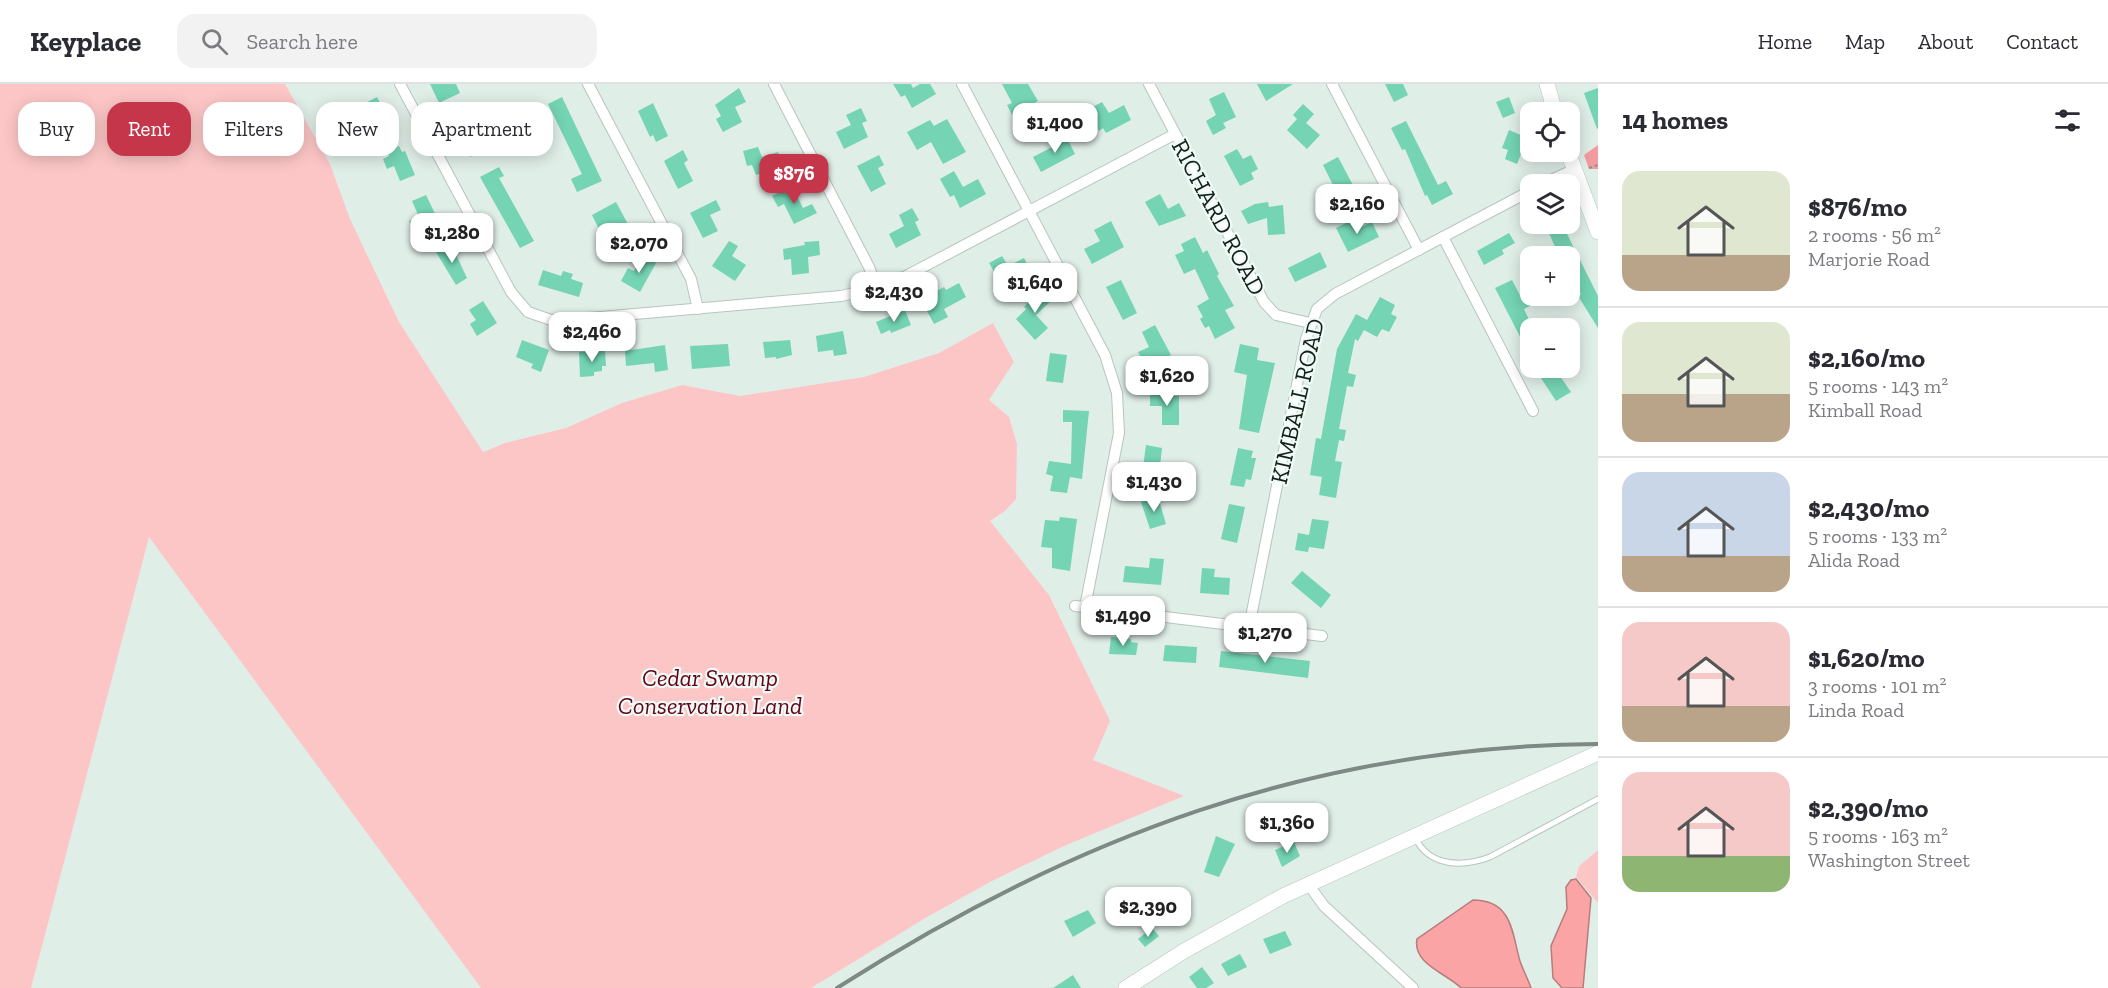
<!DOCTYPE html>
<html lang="en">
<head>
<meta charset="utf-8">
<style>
  :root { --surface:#fff; --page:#f2f2f3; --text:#2b2b33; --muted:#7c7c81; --line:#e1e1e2; --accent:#c6364a }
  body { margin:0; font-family:"Zilla Slab",serif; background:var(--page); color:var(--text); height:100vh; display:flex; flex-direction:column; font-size:22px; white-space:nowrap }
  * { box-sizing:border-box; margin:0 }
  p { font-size:20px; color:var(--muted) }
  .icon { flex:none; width:33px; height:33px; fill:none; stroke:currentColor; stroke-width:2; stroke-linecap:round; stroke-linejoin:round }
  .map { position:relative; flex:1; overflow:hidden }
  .sheet { display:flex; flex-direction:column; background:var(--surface); width:510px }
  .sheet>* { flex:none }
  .banner { position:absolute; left:18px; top:18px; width:570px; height:54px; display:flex; gap:12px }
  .controls { position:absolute; left:1520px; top:18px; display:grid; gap:12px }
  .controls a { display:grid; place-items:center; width:60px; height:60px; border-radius:12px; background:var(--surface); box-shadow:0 3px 15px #0003; font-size:30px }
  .price { position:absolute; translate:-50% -51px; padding:0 14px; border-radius:12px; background:#fff; color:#222; font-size:20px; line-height:39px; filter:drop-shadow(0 2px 3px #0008) }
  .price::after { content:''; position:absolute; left:50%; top:36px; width:18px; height:14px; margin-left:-9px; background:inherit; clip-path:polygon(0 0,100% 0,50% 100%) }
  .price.on { background:var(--accent); color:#fff }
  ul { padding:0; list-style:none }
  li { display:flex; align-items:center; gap:18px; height:150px; padding:0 24px }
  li+li { border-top:2px solid var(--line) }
  li span { display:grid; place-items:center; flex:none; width:168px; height:120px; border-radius:18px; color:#555 }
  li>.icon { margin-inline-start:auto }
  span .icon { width:72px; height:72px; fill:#fffc; stroke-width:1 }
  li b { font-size:26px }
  h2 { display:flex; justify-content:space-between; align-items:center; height:72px; padding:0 24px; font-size:26px }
  .chip { padding:0 21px; border-radius:18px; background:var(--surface); box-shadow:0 3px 15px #0003; font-size:21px; line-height:54px }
  .chip.on { background:var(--accent); color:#fff }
  header { display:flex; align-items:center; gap:36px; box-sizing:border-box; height:84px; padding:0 30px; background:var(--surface); border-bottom:2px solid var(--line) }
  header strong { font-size:28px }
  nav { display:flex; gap:33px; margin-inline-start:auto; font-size:21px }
  .search { width:420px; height:54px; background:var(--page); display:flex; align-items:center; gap:15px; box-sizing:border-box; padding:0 21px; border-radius:18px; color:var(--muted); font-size:22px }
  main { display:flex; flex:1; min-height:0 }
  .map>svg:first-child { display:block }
</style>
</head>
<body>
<header>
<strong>Keyplace</strong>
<div class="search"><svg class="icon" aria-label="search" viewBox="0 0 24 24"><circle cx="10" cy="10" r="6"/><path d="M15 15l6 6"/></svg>Search here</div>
<nav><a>Home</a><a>Map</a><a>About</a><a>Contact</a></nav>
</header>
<main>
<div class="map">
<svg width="1598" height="904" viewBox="0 0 1598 904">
  <rect width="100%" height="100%" fill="#e0eee8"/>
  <g fill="#fdc6c6">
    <path d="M 0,0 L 285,0 L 330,80 L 350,135 L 399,238 L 483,368 L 505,359 L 566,344 L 622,319 L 682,301 L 740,312 L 864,293 L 939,269 L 993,239 L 1014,278 L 989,316 L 1009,333 L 1017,360 L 1016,415 L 1005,427 L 990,437 L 1049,511 L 1110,637 L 1093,676 L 1184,712 L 1064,762 L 992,797 L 927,833 L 811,904 L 481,904 L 149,453 L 31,904 L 0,904 Z"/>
    <path d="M 1598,766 L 1598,819 L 1576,793 L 1579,782 Z"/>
  </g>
  <path fill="#f39c9f" d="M 1598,61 L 1598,85 L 1589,85 L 1584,71 Z"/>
  <g fill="#fba4a6" stroke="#b77c7c" stroke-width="1.5">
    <path d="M 1576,795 L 1591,814 L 1583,904 L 1562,904 L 1553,894 L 1551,862 L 1567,825 L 1566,803 L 1571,796 Z"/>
    <path d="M 1473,816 C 1513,816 1512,850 1520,877 C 1523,886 1528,895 1531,904 L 1461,904 C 1448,890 1412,880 1417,855 Z"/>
  </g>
  <g fill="#74d4b4">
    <path d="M 430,0 L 456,0 L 460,9 L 439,19 Z"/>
    <path d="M 893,0 L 911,0 L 913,4 L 920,0 L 930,0 L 936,10 L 912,24 L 905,11 L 901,13 Z"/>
    <path d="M 1002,0 L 1028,0 L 1038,17 L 1012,31 L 1007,21 L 1012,19 Z"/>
    <path d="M 1257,0 L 1293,0 L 1266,17 Z"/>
    <path d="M 1385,0 L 1403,0 L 1408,11 L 1394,18 Z"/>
    <path d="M 739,4 L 746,18 L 735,23 L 742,38 L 723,48 L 716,35 L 721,32 L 715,21 Z"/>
    <path d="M 1598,4 L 1598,44 L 1597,45 L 1584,9 Z"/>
    <path d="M 1224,8 L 1236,33 L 1223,39 L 1226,44 L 1213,51 L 1206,37 L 1216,31 L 1209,15 Z"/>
    <path d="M 377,13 L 388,35 L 374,42 L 363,20 Z"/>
    <path d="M 562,13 L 602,97 L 577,108 L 571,95 L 582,90 L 548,20 Z"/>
    <path d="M 1509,13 L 1515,29 L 1503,34 L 1496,18 Z"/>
    <path d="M 1102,18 L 1109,29 L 1124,21 L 1131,36 L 1106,49 L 1103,44 L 1099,47 L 1087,26 Z"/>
    <path d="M 653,19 L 668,52 L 656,58 L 653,51 L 650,53 L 638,27 Z"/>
    <path d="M 1303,20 L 1314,30 L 1306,39 L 1320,51 L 1307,65 L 1287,46 L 1297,35 L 1293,31 Z"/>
    <path d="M 861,24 L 867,37 L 862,39 L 868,53 L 844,65 L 836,48 L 851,41 L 846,31 Z"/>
    <path d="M 466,35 L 483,66 L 470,73 L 453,42 Z"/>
    <path d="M 947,35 L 966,68 L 943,80 L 931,58 L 917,66 L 907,48 L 930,36 L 934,42 Z"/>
    <path d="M 1406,37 L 1438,101 L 1446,97 L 1453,110 L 1432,121 L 1427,111 L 1425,112 L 1405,65 L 1402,66 L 1391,44 Z"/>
    <path d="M 1509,46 L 1528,54 L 1517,80 L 1505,75 L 1508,66 L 1502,64 Z"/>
    <path d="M 1065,50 L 1075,70 L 1041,88 L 1033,73 L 1056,61 L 1054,56 Z"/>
    <path d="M 399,62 L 402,68 L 405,67 L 415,91 L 400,97 L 394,82 L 387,85 L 383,75 L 389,72 L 386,67 Z"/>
    <path d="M 758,63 L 762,73 L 778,68 L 783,83 L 756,91 L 752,81 L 747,82 L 743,67 Z"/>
    <path d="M 1237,65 L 1243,75 L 1251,71 L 1258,85 L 1251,89 L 1254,95 L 1240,102 L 1224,72 Z"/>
    <path d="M 683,66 L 688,76 L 684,79 L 693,97 L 678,105 L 664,77 Z"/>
    <path d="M 879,71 L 884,81 L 878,84 L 886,100 L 871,108 L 857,82 Z"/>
    <path d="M 1338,73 L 1355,105 L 1339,113 L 1323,81 Z"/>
    <path d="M 499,83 L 504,92 L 499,94 L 534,157 L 520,164 L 480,93 Z"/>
    <path d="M 954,87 L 963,103 L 978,95 L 986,110 L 960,124 L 954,111 L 950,113 L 940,95 Z"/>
    <path d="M 792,102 L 803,124 L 812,120 L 817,129 L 794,140 L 784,120 L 778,123 L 772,112 Z"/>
    <path d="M 1160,110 L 1168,125 L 1179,119 L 1186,132 L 1159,142 L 1145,118 Z"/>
    <path d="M 426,111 L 438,136 L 413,147 L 409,137 L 419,133 L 412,117 Z"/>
    <path d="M 716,116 L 721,126 L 710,131 L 718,147 L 703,154 L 690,129 Z"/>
    <path d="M 616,118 L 629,142 L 615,149 L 609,139 L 599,145 L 592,131 Z"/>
    <path d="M 1268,118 L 1269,123 L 1283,121 L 1285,150 L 1268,151 L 1267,134 L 1248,140 L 1241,127 L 1255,120 Z"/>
    <path d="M 912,124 L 919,136 L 915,138 L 921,151 L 896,164 L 889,150 L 904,142 L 899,131 Z"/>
    <path d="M 1111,137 L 1124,163 L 1092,180 L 1084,165 L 1100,157 L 1094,146 Z"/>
    <path d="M 1350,137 L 1355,146 L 1372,138 L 1379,153 L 1348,168 L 1336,144 Z"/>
    <path d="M 1545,140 L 1562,140 L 1598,212 L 1598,244 L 1578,212 L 1581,210 L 1569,189 L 1569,172 L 1559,172 Z"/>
    <path d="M 1509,149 L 1515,159 L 1502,166 L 1504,170 L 1484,181 L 1477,167 Z"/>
    <path d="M 1195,153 L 1203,169 L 1207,166 L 1219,190 L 1217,192 L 1234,222 L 1225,226 L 1235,244 L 1215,255 L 1209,242 L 1205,244 L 1200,235 L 1203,233 L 1197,222 L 1209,215 L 1195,185 L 1184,190 L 1175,171 L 1184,167 L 1181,160 Z"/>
    <path d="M 729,157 L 738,162 L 732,172 L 746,181 L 735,197 L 712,182 Z"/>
    <path d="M 819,157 L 820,171 L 808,173 L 809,189 L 792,191 L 791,175 L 784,176 L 783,165 L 805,161 L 804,158 Z"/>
    <path d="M 451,160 L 467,194 L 456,201 L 436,168 Z"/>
    <path d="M 1320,168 L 1327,183 L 1295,198 L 1288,184 Z"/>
    <path d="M 643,171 L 656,179 L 640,208 L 621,197 L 628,184 L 634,187 Z"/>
    <path d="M 1002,172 L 1008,182 L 1024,174 L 1031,188 L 1006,201 L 998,187 L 995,189 L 989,179 Z"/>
    <path d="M 543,186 L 561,192 L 563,187 L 573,190 L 571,195 L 583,199 L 579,213 L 538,201 Z"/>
    <path d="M 1121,196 L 1137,229 L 1123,236 L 1106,203 Z"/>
    <path d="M 1512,196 L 1522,215 L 1529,212 L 1534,220 L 1524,225 L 1533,244 L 1530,244 L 1530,272 L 1495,204 Z"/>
    <path d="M 959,199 L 966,213 L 944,225 L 948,233 L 934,240 L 921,216 L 944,203 L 946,206 Z"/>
    <path d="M 1041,203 L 1052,216 L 1036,231 L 1048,244 L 1035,256 L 1016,235 L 1026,225 L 1024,223 L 1032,215 L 1030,212 Z"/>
    <path d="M 1380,213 L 1395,221 L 1391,230 L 1397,233 L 1389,248 L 1382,245 L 1377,253 L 1364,246 L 1358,257 L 1355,255 L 1348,289 L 1356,291 L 1353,303 L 1347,302 L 1339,345 L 1346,346 L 1344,357 L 1339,356 L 1335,377 L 1342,378 L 1336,414 L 1319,411 L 1322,393 L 1310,391 L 1316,354 L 1321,355 L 1337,265 L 1356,230 L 1367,236 Z"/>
    <path d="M 483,217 L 497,239 L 477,252 L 470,240 L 476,236 L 469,226 Z"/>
    <path d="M 905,226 L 911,241 L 891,249 L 890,246 L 881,250 L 876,238 Z"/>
    <path d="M 1155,241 L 1171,271 L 1146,283 L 1138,268 L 1149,263 L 1142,248 Z"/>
    <path d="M 843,247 L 847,270 L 834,272 L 833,266 L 818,268 L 816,252 Z"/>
    <path d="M 522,256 L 549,266 L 541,288 L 531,284 L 533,280 L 516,273 Z"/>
    <path d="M 790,256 L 792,271 L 776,275 L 776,273 L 765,274 L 763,258 Z"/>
    <path d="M 728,260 L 730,282 L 692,285 L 690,262 Z"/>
    <path d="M 1240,260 L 1259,264 L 1257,276 L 1275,279 L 1259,349 L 1239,345 L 1247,291 L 1234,288 Z"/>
    <path d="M 665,261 L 668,286 L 655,288 L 654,279 L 626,282 L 625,267 Z"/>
    <path d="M 605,266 L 606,282 L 602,282 L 602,287 L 594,288 L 594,292 L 580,293 L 579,268 Z"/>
    <path d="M 1050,269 L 1067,271 L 1063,299 L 1046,297 Z"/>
    <path d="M 1555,285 L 1571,308 L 1556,317 L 1541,294 Z"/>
    <path d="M 1150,307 L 1165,307 L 1165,312 L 1179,312 L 1179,341 L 1162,341 L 1162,322 L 1150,322 Z"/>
    <path d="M 1063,326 L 1089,327 L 1082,395 L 1070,393 L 1067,409 L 1050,407 L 1053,392 L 1046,390 L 1049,377 L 1071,380 L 1072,338 L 1063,338 Z"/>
    <path d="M 1146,361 L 1162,364 L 1158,401 L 1141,398 Z"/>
    <path d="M 1238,364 L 1253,367 L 1251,374 L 1256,374 L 1251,396 L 1246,395 L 1244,403 L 1230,401 Z"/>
    <path d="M 1158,413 L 1166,440 L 1150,445 L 1141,418 Z"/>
    <path d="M 1229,420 L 1245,423 L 1237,459 L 1221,455 Z"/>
    <path d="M 1060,433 L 1077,435 L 1070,487 L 1052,484 L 1052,464 L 1041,463 L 1045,436 L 1059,437 Z"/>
    <path d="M 1312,435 L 1329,437 L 1324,465 L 1309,463 L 1308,468 L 1295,466 L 1298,449 L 1309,451 Z"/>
    <path d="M 1150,474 L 1164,475 L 1161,501 L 1123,498 L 1125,482 L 1149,484 Z"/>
    <path d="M 1202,484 L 1215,485 L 1214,493 L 1230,494 L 1229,511 L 1200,509 Z"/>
    <path d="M 1302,487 L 1331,511 L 1321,524 L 1291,499 Z"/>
    <path d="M 1111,553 L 1131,555 L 1131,558 L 1138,559 L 1136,571 L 1109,570 Z"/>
    <path d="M 1165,561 L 1197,563 L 1196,579 L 1163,577 Z"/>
    <path d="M 1221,567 L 1310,577 L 1308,594 L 1219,583 Z"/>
    <path d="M 1216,752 L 1235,760 L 1219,793 L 1204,788 Z"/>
    <path d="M 1294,758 L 1300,772 L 1282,783 L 1275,766 Z"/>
    <path d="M 1088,826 L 1096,839 L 1073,853 L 1064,837 Z"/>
    <path d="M 1152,844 L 1159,852 L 1145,863 L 1138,855 Z"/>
    <path d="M 1285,847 L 1292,861 L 1270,870 L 1263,855 Z"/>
    <path d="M 1240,870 L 1247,883 L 1228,892 L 1221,880 Z"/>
    <path d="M 1202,883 L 1214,899 L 1206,904 L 1197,904 L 1189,893 Z"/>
    <path d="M 1073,891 L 1081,904 L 1053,904 Z"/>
  </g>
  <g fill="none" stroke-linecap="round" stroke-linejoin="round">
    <defs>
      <path id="lane" d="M 1416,755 C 1430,783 1463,783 1490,773 L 1598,715"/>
      <g id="street">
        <path d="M 400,0 L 511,208 L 528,228 L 554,237 L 841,212 L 877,204 L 906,192 L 1175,50"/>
        <path d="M 588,0 L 691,195 L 698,225"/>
        <path d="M 774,0 L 869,183 L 877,204"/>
        <path d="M 962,0 L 1105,271 L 1117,309 L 1119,349 L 1085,523"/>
        <path d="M 1149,0 L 1264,218 L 1276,231 L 1310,239"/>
        <path d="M 1332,0 L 1419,166"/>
        <path d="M 1542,100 L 1573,86"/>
        <path d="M 1443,153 L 1533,327"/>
        <path d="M 1075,522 L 1322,552"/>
        <path d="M 1249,543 L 1306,255 L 1317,225 L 1335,210 L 1530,107"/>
        <path d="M 1308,800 L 1324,822 L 1413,904"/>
      </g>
      <g id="secondary">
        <path d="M 1547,0 L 1555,28"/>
        <path d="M 1568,68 L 1598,148"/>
        <path d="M 1126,904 L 1184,867 L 1283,812 L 1598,669"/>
      </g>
    </defs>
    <use href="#lane" stroke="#b6c5bf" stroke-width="7"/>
    <use href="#street" stroke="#b6c5bf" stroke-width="12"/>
    <use href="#secondary" stroke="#b6c5bf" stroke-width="16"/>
    <path stroke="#86918d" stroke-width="2" stroke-dasharray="3 3" stroke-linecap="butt" d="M 1589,84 L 1598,81"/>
    <use href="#lane" stroke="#fff" stroke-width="5"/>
    <use href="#street" stroke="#fff" stroke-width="10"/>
    <use href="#secondary" stroke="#fff" stroke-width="15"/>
    <path stroke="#7e8884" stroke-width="4" d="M 837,904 C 1073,753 1315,662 1598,660"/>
  </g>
  <g text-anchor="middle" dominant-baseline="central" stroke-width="4.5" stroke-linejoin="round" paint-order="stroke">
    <g font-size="24" fill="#171d1b" stroke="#edfcf6">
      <text transform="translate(1219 133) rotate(62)">RICHARD ROAD</text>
      <text transform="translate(1297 317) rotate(-77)">KIMBALL ROAD</text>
    </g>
    <g font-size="24" font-style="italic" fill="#680018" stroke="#edfcf6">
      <text x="710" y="593">Cedar Swamp<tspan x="710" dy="28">Conservation Land</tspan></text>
    </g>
  </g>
</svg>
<div class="controls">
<a><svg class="icon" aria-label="locate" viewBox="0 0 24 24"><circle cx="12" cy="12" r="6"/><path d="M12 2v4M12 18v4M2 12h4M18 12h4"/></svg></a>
<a><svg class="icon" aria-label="layers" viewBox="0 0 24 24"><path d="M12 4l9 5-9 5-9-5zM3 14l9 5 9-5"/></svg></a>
<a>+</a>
<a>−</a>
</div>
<b class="price" style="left:1055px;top:70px">$1,400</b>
<b class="price on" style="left:794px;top:121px">$876</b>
<b class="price" style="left:1357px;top:151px">$2,160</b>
<b class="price" style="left:452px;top:180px">$1,280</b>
<b class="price" style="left:639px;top:190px">$2,070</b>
<b class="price" style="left:1035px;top:230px">$1,640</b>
<b class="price" style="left:894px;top:239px">$2,430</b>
<b class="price" style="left:592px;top:279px">$2,460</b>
<b class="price" style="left:1167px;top:323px">$1,620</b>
<b class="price" style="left:1154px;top:429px">$1,430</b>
<b class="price" style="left:1123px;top:563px">$1,490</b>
<b class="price" style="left:1265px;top:580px">$1,270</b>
<b class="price" style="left:1287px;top:770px">$1,360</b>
<b class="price" style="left:1148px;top:854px">$2,390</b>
<div class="banner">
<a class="chip">Buy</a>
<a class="chip on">Rent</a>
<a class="chip">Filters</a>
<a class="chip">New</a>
<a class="chip">Apartment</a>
</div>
</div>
<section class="sheet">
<h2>14 homes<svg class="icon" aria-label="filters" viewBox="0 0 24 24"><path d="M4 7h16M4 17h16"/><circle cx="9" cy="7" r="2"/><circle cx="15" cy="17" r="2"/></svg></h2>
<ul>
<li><span style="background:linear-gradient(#dfe7d0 70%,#b9a48a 0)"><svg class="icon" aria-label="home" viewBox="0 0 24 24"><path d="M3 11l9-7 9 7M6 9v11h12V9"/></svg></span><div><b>$876/mo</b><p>2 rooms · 56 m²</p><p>Marjorie Road</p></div></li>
<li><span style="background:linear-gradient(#dfe7d0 60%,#b9a48a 0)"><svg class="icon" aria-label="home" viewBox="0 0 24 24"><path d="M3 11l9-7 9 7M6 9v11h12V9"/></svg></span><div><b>$2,160/mo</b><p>5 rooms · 143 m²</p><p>Kimball Road</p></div></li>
<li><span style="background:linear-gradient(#c9d6e8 70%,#b9a48a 0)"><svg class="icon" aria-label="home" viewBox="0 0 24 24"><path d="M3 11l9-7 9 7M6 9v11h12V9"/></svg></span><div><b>$2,430/mo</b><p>5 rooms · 133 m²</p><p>Alida Road</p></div></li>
<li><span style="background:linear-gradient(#f6c9c9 70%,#b9a48a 0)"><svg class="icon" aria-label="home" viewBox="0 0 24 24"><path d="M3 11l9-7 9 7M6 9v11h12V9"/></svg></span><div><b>$1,620/mo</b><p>3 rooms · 101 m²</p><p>Linda Road</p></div></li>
<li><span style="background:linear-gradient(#f6c9c9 70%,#8fb573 0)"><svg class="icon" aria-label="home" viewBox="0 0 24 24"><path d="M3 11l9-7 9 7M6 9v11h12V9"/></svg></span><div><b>$2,390/mo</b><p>5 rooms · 163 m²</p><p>Washington Street</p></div></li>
</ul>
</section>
</main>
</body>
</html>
